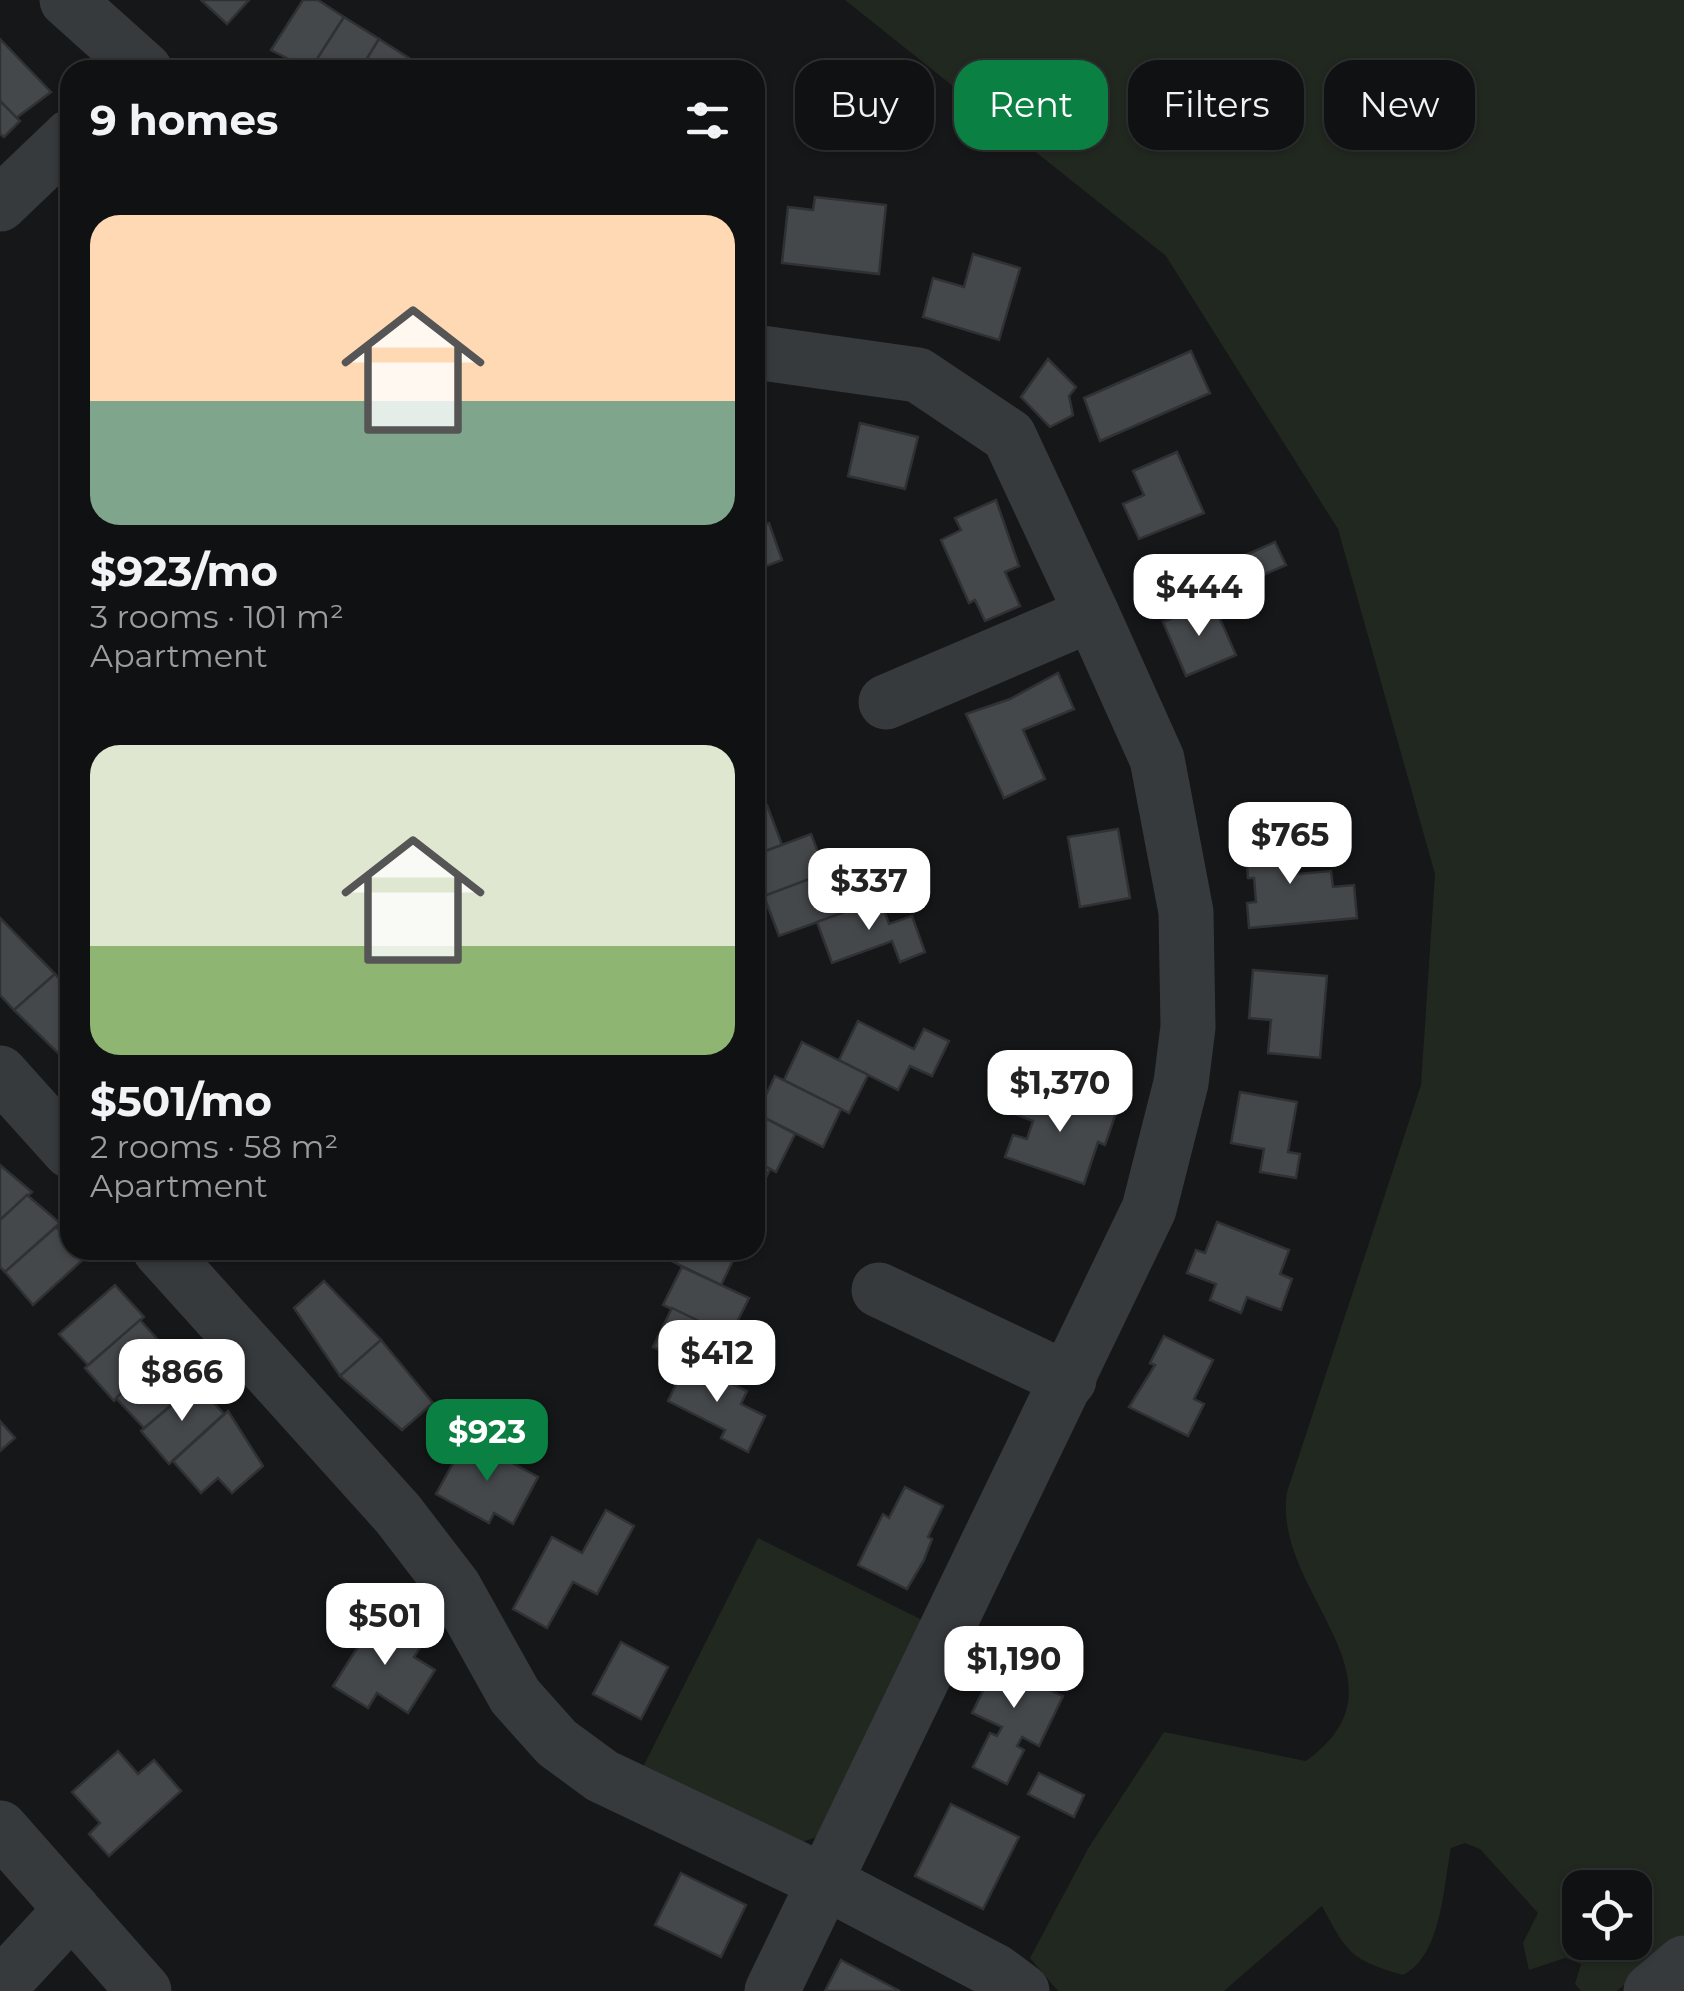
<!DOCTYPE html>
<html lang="en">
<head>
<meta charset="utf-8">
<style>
  :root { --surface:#101112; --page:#191a1b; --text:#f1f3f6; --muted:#9c9d9f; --line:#303132; --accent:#0b8043 }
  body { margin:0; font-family:Montserrat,sans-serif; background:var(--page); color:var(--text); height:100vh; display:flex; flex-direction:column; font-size:38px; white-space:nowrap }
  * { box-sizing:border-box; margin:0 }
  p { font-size:32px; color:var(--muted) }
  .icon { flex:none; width:55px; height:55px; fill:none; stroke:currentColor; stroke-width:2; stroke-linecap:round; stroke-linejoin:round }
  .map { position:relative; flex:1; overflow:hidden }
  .sheet { position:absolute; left:60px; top:60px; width:705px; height:1200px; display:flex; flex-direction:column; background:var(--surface); border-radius:30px; box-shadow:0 2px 8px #0004,0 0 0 2px var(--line) }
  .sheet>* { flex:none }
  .banner { position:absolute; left:795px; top:60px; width:738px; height:90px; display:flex; gap:20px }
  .tools { position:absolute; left:1562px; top:1870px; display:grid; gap:20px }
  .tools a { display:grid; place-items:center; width:90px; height:90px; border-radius:20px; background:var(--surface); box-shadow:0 2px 8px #0004,0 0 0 2px var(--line); font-size:50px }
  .price { position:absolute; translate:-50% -85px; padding:0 22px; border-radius:20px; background:#fff; color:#222; font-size:32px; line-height:65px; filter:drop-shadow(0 2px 5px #0008) }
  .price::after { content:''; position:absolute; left:50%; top:60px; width:30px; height:22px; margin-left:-15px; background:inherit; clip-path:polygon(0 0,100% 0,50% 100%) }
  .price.on { background:var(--accent); color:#fff }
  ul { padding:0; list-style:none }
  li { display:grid; align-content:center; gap:20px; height:530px; padding:0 30px }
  li span { display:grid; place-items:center; height:310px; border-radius:30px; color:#555 }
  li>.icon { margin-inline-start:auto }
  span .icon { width:180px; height:180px; fill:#fffc; stroke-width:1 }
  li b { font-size:42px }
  h2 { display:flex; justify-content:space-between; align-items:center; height:120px; padding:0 30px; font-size:42px }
  .chip { padding:0 35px; border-radius:30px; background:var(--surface); box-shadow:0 2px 8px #0004,0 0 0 2px var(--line); font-size:35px; line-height:90px }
  .chip.on { background:var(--accent); color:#fff }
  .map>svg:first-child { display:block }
</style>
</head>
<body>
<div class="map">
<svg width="1684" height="1991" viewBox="0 0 1684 1991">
  <rect width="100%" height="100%" fill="#161718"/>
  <g fill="#212820" fill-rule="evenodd">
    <path d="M 845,0 L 1684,0 L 1684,1935 L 1617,1991 L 1581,1991 L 1575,1984 L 1581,1964 L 1565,1958 L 1529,1970 L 1523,1943 L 1538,1913 L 1480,1849 L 1465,1843 L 1451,1848 C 1443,1888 1442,1955 1403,1975 C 1351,1960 1347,1953 1322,1906 L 1224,1991 L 1058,1991 L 1030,1958 L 1089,1847 L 1164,1732 L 1306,1761 C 1419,1680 1271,1592 1287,1492 L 1421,1085 L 1435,874 L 1338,529 L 1166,256 ZM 1580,1888 L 1635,1888 L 1635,1942 L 1580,1942 Z"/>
    <path d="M 758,1538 L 924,1621 L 817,1837 L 802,1842 L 643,1767 Z"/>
  </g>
  <g fill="#45484b" stroke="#303134" stroke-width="2.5">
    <path d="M 201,0 L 249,0 L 227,24 Z"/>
    <path d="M 303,0 L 318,0 L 344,17 L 310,70 L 271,50 Z"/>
    <path d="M 344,17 L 379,39 L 360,70 L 310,70 Z"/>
    <path d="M 0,39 L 51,92 L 16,118 L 0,101 Z"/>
    <path d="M 379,39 L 415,62 L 410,70 L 360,70 Z"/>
    <path d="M 0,101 L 20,121 L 4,137 L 0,134 Z"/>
    <path d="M 815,197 L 886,205 L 879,274 L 782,263 L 788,207 L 813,210 Z"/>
    <path d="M 973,254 L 1020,268 L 999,340 L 923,317 L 933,278 L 964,287 Z"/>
    <path d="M 1191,351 L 1210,393 L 1100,441 L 1084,398 Z"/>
    <path d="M 1048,359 L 1076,387 L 1069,396 L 1073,415 L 1050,427 L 1021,397 Z"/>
    <path d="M 860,423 L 918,437 L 905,489 L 848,476 Z"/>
    <path d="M 1177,452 L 1204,513 L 1139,539 L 1123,504 L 1144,495 L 1133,471 Z"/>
    <path d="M 996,500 L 1019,566 L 1005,572 L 1020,606 L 985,621 L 975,600 L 969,603 L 941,540 L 961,530 L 955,518 Z"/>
    <path d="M 769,523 L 782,560 L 756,570 L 761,583 L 755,585 L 755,528 Z"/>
    <path d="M 1275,542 L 1286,565 L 1249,581 L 1239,558 Z"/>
    <path d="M 1212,601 L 1236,655 L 1186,676 L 1163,622 Z"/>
    <path d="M 1058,673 L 1074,709 L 1023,730 L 1045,779 L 1004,798 L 966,714 L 1010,699 Z"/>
    <path d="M 767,805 L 782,845 L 755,855 L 755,809 Z"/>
    <path d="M 1282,828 L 1286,875 L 1331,871 L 1333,887 L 1354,885 L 1357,918 L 1249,928 L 1247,903 L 1256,902 L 1254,878 L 1248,878 L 1245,837 L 1240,838 L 1239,831 Z"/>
    <path d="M 1118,829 L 1130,898 L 1080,907 L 1068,837 Z"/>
    <path d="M 811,834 L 826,873 L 756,900 L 755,855 Z"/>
    <path d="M 833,870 L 848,911 L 779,936 L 764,896 Z"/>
    <path d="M 880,899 L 889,924 L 912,916 L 925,952 L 900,962 L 892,941 L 832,963 L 817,922 Z"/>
    <path d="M 0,918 L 55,974 L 14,1010 L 0,995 Z"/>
    <path d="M 1253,970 L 1327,976 L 1320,1058 L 1268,1053 L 1271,1020 L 1249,1018 Z"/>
    <path d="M 55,974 L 70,991 L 70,1057 L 62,1049 L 58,1053 L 14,1010 Z"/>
    <path d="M 858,1021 L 914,1049 L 924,1029 L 949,1041 L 932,1076 L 910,1066 L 898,1090 L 839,1060 Z"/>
    <path d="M 802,1042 L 868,1075 L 849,1113 L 784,1080 Z"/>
    <path d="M 775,1076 L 841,1109 L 823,1147 L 757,1114 Z"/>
    <path d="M 1021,1089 L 1087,1111 L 1090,1101 L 1117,1110 L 1105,1145 L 1098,1142 L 1084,1184 L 1005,1157 L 1013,1135 L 1027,1139 L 1033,1121 L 1012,1113 Z"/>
    <path d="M 1240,1092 L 1297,1102 L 1288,1152 L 1300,1154 L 1296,1178 L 1260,1172 L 1264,1149 L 1231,1143 Z"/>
    <path d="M 755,1113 L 795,1134 L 776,1172 L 755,1161 Z"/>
    <path d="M 755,1161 L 770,1169 L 755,1201 Z"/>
    <path d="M 0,1165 L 32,1192 L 0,1220 Z"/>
    <path d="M 27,1195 L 60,1223 L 5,1272 L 0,1267 L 0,1220 Z"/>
    <path d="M 1217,1222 L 1289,1250 L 1280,1274 L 1292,1279 L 1281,1310 L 1247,1297 L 1241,1313 L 1210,1300 L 1216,1284 L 1187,1273 L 1196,1250 L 1205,1253 Z"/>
    <path d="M 56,1227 L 70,1240 L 70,1250 L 83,1250 L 88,1255 L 33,1305 L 5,1272 Z"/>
    <path d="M 664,1250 L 738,1250 L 721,1285 L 661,1256 Z"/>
    <path d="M 682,1267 L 749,1298 L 730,1336 L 663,1305 Z"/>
    <path d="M 324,1281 L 381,1340 L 340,1376 L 294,1308 Z"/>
    <path d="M 115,1285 L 144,1317 L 88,1365 L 59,1334 Z"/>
    <path d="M 672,1308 L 738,1340 L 719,1378 L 653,1347 Z"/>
    <path d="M 140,1320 L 168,1351 L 114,1401 L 85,1368 Z"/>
    <path d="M 1164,1336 L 1213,1360 L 1194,1399 L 1204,1404 L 1188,1436 L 1129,1407 L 1155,1365 L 1150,1363 Z"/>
    <path d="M 381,1340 L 433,1403 L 402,1430 L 340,1376 Z"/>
    <path d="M 171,1348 L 200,1381 L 144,1428 L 116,1398 Z"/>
    <path d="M 687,1362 L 747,1391 L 741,1404 L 765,1416 L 748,1452 L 721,1438 L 725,1430 L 668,1401 Z"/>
    <path d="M 197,1384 L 224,1414 L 169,1464 L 141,1431 Z"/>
    <path d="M 228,1411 L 263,1466 L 232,1493 L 218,1478 L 201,1493 L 173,1461 Z"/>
    <path d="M 0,1421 L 15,1438 L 0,1451 Z"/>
    <path d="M 467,1438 L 538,1477 L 513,1524 L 494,1513 L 489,1523 L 436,1494 Z"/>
    <path d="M 905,1487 L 943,1506 L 928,1537 L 932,1539 L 924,1560 L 907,1589 L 858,1565 L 883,1514 L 889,1518 Z"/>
    <path d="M 606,1510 L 634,1526 L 597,1594 L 573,1582 L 547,1628 L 513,1609 L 552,1537 L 582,1553 Z"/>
    <path d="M 378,1615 L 423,1643 L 414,1657 L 435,1670 L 408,1713 L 377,1693 L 368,1708 L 333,1686 Z"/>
    <path d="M 621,1642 L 668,1667 L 641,1719 L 593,1694 Z"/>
    <path d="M 1005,1646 L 1054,1670 L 1045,1688 L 1063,1696 L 1039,1746 L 1022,1737 L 1017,1746 L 1024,1750 L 1007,1784 L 973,1767 L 990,1733 L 997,1736 L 1002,1727 L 972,1713 Z"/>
    <path d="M 118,1751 L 138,1774 L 154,1760 L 181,1791 L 109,1856 L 89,1834 L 100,1823 L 72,1792 Z"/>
    <path d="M 1039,1773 L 1084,1795 L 1074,1817 L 1028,1794 Z"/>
    <path d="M 951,1804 L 1019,1837 L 983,1909 L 915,1876 Z"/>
    <path d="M 681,1873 L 746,1905 L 721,1957 L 655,1925 Z"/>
    <path d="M 841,1960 L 900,1991 L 825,1991 Z"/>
  </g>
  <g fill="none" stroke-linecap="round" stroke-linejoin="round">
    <g stroke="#373a3d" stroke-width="55">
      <path d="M 67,0 L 145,70"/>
      <path d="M 0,204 L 70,137"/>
      <path d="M 755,352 L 918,375 L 1009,436 L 1092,614 L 1157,759 L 1186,912 L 1188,1027 L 1181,1083 L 1149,1209 L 772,1991"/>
      <path d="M 886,702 L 1092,614"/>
      <path d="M 0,1073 L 70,1151"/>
      <path d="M 160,1250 L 398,1514 L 454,1587 L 515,1696 L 557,1743 L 602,1776 L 825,1882 L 995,1971 L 1022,1991"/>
      <path d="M 879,1290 L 1069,1380"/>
      <path d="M 0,1828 L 144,1991"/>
      <path d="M 2,1991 L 9,1977 L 72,1909"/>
      <path d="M 1651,1991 L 1684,1963"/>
    </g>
  </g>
</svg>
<div class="tools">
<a><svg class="icon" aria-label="locate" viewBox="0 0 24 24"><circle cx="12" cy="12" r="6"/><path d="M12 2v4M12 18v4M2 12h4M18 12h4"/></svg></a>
</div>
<b class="price" style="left:1199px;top:639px">$444</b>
<b class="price" style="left:1290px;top:887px">$765</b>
<b class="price" style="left:869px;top:933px">$337</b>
<b class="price" style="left:1060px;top:1135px">$1,370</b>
<b class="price" style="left:717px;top:1405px">$412</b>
<b class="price" style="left:182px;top:1424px">$866</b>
<b class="price on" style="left:487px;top:1484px">$923</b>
<b class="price" style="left:385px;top:1668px">$501</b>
<b class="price" style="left:1014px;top:1711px">$1,190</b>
<div class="banner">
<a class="chip">Buy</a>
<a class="chip on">Rent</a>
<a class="chip">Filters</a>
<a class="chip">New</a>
</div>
<section class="sheet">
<h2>9 homes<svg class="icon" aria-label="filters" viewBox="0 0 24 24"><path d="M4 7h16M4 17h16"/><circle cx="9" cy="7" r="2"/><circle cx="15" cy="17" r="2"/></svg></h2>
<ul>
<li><span style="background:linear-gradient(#ffd9b3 60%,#7fa58c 0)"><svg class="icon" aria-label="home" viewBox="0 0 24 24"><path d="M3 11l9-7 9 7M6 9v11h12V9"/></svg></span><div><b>$923/mo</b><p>3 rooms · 101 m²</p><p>Apartment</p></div></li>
<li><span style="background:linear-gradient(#dfe7d0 65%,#8fb573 0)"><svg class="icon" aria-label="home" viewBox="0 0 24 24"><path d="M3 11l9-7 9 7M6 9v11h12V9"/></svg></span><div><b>$501/mo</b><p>2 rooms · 58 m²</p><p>Apartment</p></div></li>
</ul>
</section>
</div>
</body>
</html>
